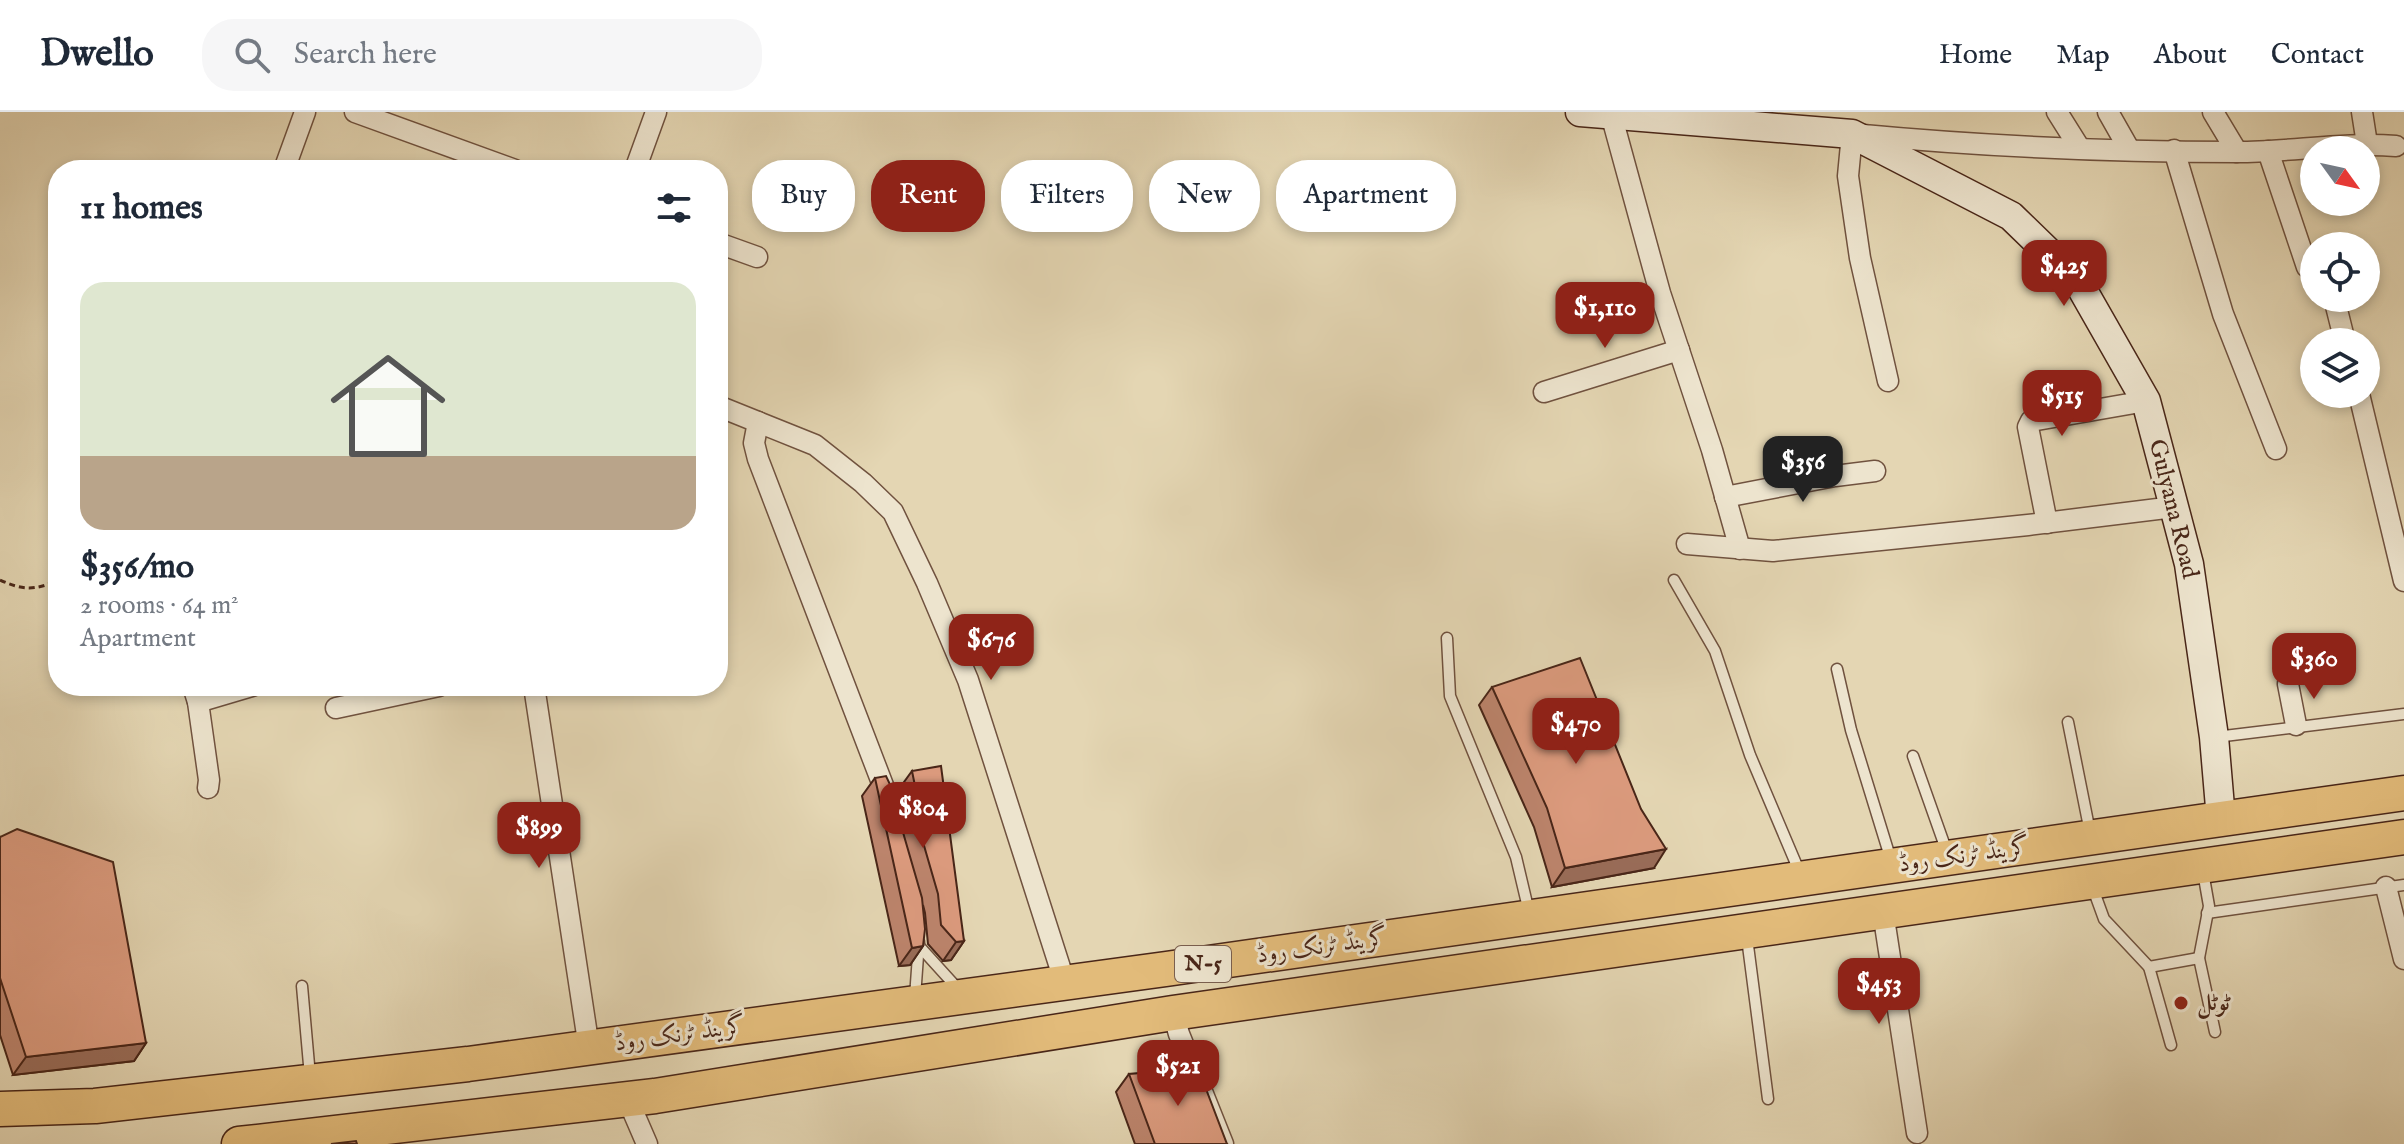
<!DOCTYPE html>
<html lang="en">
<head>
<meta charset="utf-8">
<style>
  :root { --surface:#fff; --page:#f6f6f7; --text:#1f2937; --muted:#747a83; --line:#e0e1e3; --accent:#8f2418 }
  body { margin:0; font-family:"IM FELL English",Amiri,serif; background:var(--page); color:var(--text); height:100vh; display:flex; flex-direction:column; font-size:30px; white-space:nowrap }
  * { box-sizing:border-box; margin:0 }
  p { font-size:26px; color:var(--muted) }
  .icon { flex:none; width:44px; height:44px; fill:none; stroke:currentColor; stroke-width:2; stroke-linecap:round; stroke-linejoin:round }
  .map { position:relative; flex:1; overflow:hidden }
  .details { position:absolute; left:48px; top:48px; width:680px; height:536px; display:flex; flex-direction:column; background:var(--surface); border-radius:32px; box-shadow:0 4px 12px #0003 }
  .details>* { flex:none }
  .guide { position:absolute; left:752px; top:48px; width:760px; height:72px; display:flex; gap:16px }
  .needle { width:52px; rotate:123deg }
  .controls { position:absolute; left:2300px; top:24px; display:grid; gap:16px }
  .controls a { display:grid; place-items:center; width:80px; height:80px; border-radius:50%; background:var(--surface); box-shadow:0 4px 12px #0003; font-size:40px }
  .price { position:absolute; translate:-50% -68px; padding:0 18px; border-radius:16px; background:var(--accent); color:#fff; font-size:26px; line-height:52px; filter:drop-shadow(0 2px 4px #0008) }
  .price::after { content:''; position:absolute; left:50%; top:48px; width:24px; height:18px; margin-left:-12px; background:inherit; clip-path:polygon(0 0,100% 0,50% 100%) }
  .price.on { background:#222; color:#fff }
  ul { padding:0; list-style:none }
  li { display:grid; align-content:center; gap:16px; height:424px; padding:0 32px }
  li+li { border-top:2px solid var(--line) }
  li span { display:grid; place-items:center; height:248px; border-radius:24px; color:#555 }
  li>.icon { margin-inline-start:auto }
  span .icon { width:144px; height:144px; fill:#fffc; stroke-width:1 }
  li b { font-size:34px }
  h2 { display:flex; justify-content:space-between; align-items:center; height:96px; padding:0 32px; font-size:34px }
  .chip { padding:0 28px; border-radius:32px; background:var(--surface); box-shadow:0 4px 12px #0003; font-size:28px; line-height:72px }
  .chip.on { background:var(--accent); color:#fff }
  header { display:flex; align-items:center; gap:48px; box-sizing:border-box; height:112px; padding:0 40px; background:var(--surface); border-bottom:2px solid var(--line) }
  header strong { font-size:38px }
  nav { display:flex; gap:44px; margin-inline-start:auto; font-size:28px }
  .search { width:560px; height:72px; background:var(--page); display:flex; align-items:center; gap:20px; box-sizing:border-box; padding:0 28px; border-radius:32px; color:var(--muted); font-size:30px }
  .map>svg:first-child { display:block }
</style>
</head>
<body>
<header>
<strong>Dwello</strong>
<div class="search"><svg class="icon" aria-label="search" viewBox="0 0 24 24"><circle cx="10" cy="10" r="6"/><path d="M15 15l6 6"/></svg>Search here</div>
<nav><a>Home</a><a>Map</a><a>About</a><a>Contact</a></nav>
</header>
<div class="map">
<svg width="2404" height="1032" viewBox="0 0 2404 1032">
  <rect width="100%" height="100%" fill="#e4d6b3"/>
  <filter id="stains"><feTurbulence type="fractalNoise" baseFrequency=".0025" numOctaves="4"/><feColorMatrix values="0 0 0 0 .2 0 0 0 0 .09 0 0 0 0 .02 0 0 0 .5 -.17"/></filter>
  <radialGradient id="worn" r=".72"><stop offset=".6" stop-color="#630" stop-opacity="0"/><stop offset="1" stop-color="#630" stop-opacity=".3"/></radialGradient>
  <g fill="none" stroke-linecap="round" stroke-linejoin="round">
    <defs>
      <g id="service">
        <path d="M 1674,468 L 1715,539 L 1750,643 L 1800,761"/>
        <path d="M 1447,526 L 1450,584 L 1516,745 L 1529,800"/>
        <path d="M 1837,557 L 1851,618 L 1891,748"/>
        <path d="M 2068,610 L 2090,720"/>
        <path d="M 2216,625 L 2404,602"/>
        <path d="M 1913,644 L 1947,740"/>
        <path d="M 2203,760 L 2209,794 L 2199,846 L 2215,920"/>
        <path d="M 2092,774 L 2104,807 L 2149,855 L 2171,933"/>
        <path d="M 2207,801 L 2404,773"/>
        <path d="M 1747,826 L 1768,987"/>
        <path d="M 920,835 L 959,878"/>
        <path d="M 2149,855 L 2199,846"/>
        <path d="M 302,874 L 310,964"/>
        <path d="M 915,885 L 919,830"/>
      </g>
      <g id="minor">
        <path d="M 355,0 L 515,58"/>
        <path d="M 2057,0 L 2079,35"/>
        <path d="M 2108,0 L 2129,37"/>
        <path d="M 2213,0 L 2237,40"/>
        <path d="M 2362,0 L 2367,32"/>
        <path d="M 1611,2 L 1660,181 L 1712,338 L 1740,437"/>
        <path d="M 2174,38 L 2223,202 L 2276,337"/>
        <path d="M 2268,39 L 2307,155 L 2314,160"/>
        <path d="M 284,58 L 305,0"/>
        <path d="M 635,58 L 656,0"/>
        <path d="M 718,131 L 757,145"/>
        <path d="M 2334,186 L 2345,230"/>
        <path d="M 1888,269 L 1860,146 L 1848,64 L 1852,22 C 1979,34 2109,40 2237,40 C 2291,40 2343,30 2396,34"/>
        <path d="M 1544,280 L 1679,238"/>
        <path d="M 2359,282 L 2404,469"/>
        <path d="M 718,294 L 815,333 L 863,371 L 893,400 L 927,471 L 968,568 L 1065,871"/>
        <path d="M 758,310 L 754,331 L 758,347 L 889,689"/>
        <path d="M 1725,385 L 1835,364 L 1875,359"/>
        <path d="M 2047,411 L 2028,315 L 2031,309 L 2146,289"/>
        <path d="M 1687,432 L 1773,439 L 2028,413 L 2174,395"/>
        <path d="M 2288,572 L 2296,613"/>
        <path d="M 193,574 L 198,590 L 209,668 L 208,676"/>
        <path d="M 534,574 L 589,936"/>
        <path d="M 198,590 L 252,574"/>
        <path d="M 336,596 L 439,574"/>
        <path d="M 2386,775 L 2404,847"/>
        <path d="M 1883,800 L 1917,1021"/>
        <path d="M 1173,901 L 1179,922 L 1223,1032"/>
        <path d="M 628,988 L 647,1032"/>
      </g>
      <path id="secondary" d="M 1580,0 L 1852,22 L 2011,104 L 2077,168 L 2146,289 L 2174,395 L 2189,452 L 2214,625 L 2221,707"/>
      <g id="trunk">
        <path d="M 0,997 L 95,994 L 468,952 L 1166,857 L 2404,681"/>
        <path d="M 239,1032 L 655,984 L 1173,901 L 2404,725"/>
      </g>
    </defs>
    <use href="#service" stroke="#70523f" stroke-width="13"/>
    <use href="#minor" stroke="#70523f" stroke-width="23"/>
    <use href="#secondary" stroke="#492618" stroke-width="31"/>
    <use href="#trunk" stroke="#492618" stroke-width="37"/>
    <path stroke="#492618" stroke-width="3" stroke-dasharray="6 4" stroke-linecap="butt" d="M 0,468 C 22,478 35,479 58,468"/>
    <use href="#service" stroke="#ede4ce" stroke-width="10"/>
    <use href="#minor" stroke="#ede4ce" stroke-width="20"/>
    <use href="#secondary" stroke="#ede4ce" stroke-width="28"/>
    <use href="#trunk" stroke="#e2bb7a" stroke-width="34"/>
  </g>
  <g fill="#bc846c" stroke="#492618" stroke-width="2">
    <path d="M 1492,575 L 1654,756 L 1552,775 L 1534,715 L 1479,593 Z"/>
    <path d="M 912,659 L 964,829 L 951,848 L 943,849 L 928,832 L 925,801 L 923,793 L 923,834 L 910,853 L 899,854 L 862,684 L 875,666 L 894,681 L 900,683 L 899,677 Z"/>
    <path d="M 0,725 L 146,931 L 134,949 L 13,963 L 0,923 Z"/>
    <path d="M 1129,962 L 1227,1032 L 1135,1032 L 1116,980 Z"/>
  </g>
  <g fill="#996c58" stroke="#492618" stroke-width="2">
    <path d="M 1666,737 L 1654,756 L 1552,775 L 1565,756 Z"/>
    <path d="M 964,829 L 951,848 L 943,849 L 956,830 Z"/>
    <path d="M 923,834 L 910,853 L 899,854 L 912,836 Z"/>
    <path d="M 146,931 L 134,949 L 13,963 L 26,945 Z"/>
  </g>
  <g fill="#db9a7d" stroke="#492618" stroke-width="2">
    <path d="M 1580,546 L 1641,697 L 1666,737 L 1565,756 L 1547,696 L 1492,575 Z"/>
    <path d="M 941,654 L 964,829 L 956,830 L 941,813 L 938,782 L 916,706 L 906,700 L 902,703 L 900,710 L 922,786 L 925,817 L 923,834 L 912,836 L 875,666 L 886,664 L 894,681 L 907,684 L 915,674 L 912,659 Z"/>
    <path d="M 17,717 L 113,750 L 146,931 L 26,945 L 0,866 L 0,725 Z"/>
    <path d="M 1198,956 L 1227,1032 L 1155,1032 L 1129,962 Z"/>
    <path d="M 356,1029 L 357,1032 L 331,1032 Z"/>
  </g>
  <circle fill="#8f2418" stroke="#ede4ce" stroke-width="3" cx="2181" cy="891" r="8"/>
  <g text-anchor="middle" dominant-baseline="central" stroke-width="6" stroke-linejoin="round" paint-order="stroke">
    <rect fill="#ede4ce" stroke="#7a5f4f" stroke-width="2" x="1175" y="834" width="56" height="36" rx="6"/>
    <g font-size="22" font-weight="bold" fill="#492618">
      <text x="1203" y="852">N-5</text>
    </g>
    <g font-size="24" fill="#492618" stroke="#ede4ce">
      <text transform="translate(2173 397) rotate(76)">Gulyana Road</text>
      <text transform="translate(1964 744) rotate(-8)">گرینڈ ٹرنک روڈ</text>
      <text transform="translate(1322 835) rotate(-8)">گرینڈ ٹرنک روڈ</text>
      <text transform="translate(680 923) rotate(-8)">گرینڈ ٹرنک روڈ</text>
    </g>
    <g font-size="24" font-weight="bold" fill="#492618" stroke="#ede4ce" text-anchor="start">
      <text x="2197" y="891">ٹوٹل</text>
    </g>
  </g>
  <rect width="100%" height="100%" filter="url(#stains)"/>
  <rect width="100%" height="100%" fill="url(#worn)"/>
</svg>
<div class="controls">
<a><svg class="needle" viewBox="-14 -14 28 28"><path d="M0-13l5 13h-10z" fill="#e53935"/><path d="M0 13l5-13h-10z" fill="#747a83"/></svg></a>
<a><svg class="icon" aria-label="locate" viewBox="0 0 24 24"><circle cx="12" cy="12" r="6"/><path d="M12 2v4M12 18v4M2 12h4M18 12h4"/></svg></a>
<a><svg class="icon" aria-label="layers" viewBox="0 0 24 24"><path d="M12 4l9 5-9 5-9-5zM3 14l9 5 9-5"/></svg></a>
</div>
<b class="price" style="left:2064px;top:196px">$425</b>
<b class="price" style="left:1605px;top:238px">$1,110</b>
<b class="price" style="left:2062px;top:326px">$515</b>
<b class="price on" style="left:1803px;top:392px">$356</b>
<b class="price" style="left:991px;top:570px">$676</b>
<b class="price" style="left:2314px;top:589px">$360</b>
<b class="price" style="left:1576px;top:654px">$470</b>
<b class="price" style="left:923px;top:738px">$804</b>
<b class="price" style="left:539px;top:758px">$899</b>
<b class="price" style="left:1879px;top:914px">$453</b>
<b class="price" style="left:1178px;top:996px">$521</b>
<div class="guide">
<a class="chip">Buy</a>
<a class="chip on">Rent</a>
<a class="chip">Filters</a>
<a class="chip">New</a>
<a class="chip">Apartment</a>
</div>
<section class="details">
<h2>11 homes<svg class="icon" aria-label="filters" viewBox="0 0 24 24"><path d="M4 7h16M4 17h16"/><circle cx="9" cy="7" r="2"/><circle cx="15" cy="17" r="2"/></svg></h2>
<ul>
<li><span style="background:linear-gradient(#dfe7d0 70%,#b9a48a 0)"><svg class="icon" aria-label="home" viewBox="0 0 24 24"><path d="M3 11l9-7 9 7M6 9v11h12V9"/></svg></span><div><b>$356/mo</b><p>2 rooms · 64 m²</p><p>Apartment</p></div></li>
</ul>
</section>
</div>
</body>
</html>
